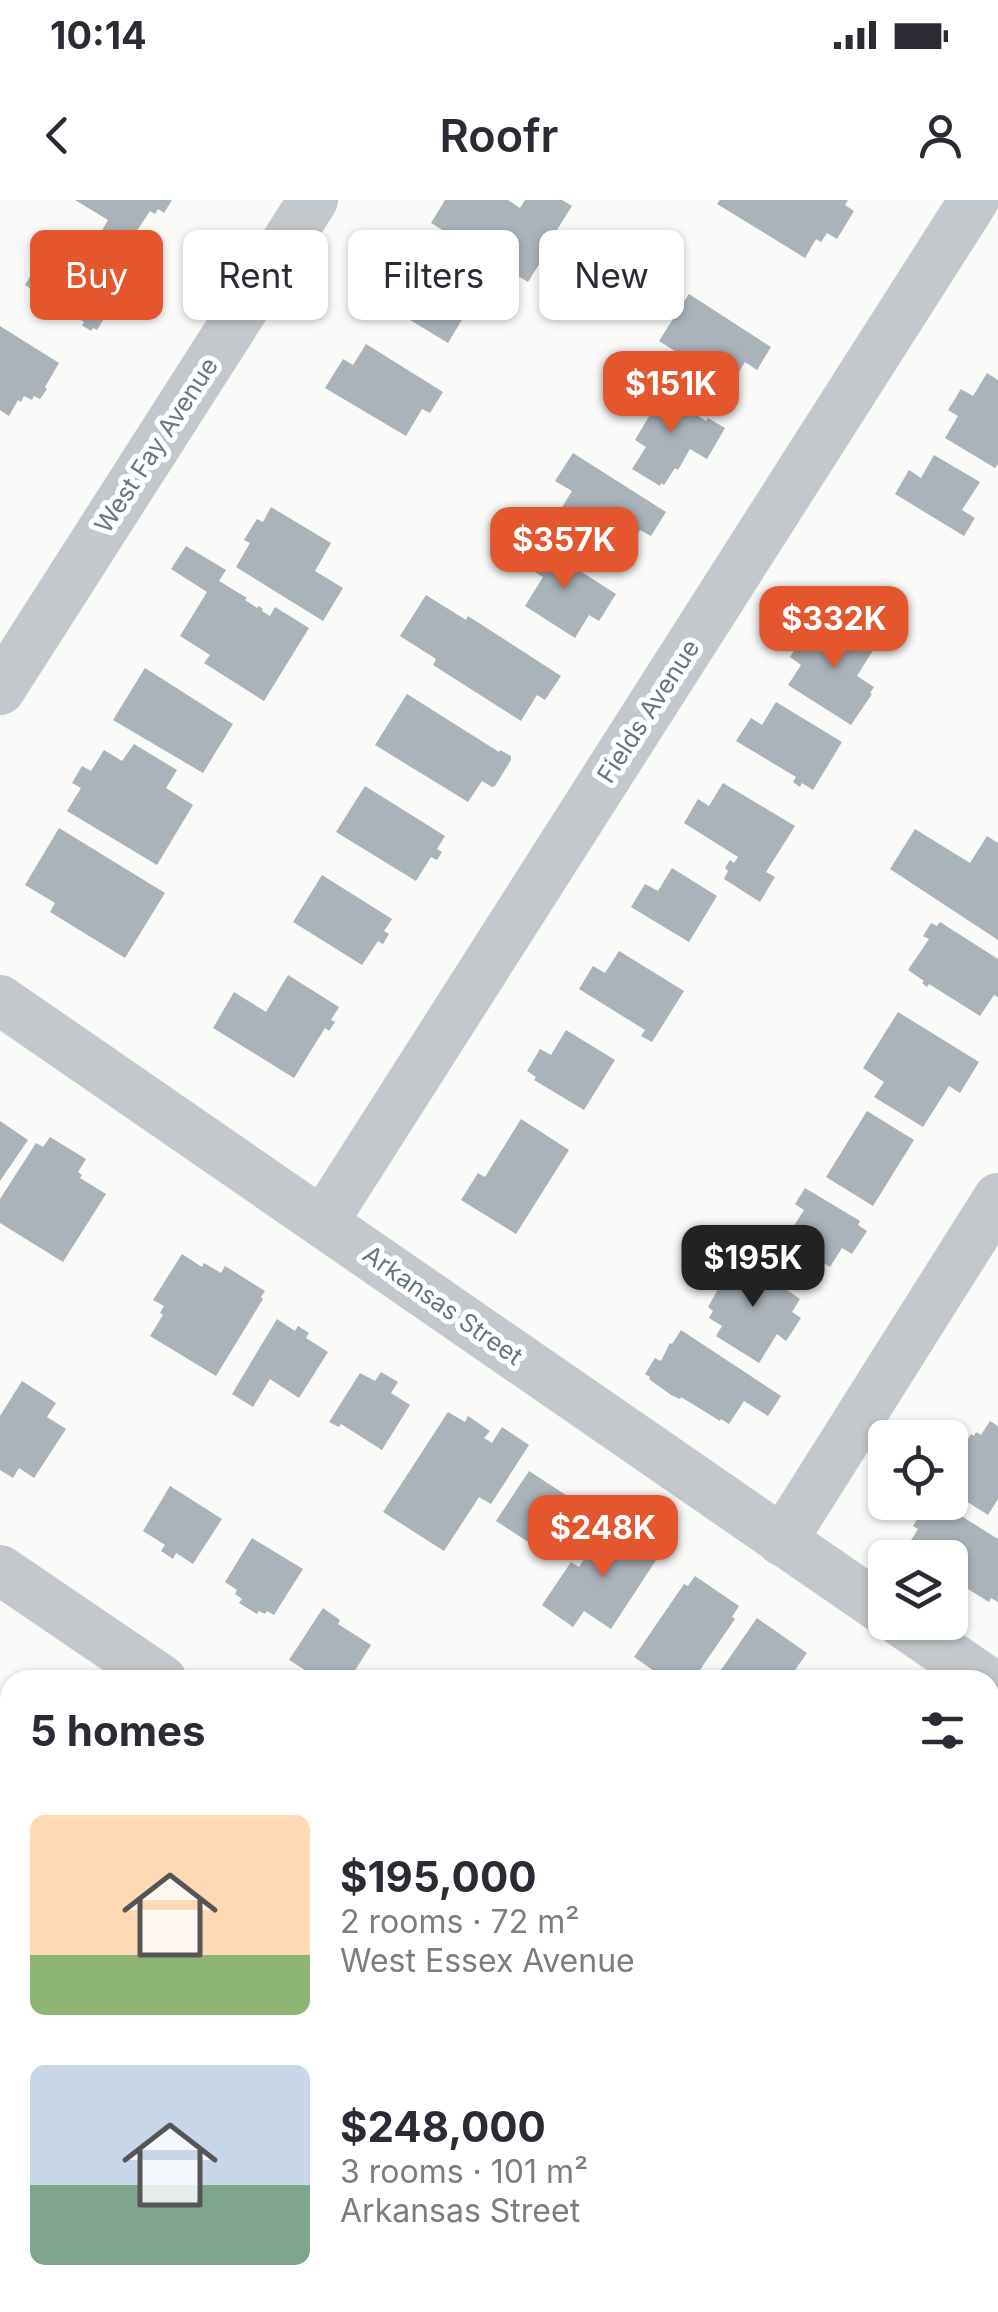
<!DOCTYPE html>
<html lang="en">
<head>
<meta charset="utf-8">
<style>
  :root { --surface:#fff; --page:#f2f2f3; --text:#2b2b33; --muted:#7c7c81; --accent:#e4572e }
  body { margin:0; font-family:Inter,sans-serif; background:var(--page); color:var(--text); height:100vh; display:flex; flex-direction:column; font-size:38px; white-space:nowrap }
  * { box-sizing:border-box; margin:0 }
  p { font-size:32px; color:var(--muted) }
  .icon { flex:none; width:55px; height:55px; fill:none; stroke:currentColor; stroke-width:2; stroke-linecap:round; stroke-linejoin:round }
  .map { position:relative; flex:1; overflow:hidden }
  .side { position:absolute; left:0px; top:1470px; width:1000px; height:642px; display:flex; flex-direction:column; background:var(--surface); border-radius:30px 30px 0 0; box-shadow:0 2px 8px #0004 }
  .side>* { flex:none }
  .banner { position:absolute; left:30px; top:30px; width:940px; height:90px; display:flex; gap:20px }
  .controls { position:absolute; left:868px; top:1220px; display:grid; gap:20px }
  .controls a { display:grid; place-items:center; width:100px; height:100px; border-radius:15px; background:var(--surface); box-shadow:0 2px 8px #0004; font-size:50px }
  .price { position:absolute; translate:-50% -85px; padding:0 22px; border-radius:20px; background:var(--accent); color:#fff; font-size:32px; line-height:65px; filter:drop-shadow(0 2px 5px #0008) }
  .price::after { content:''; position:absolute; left:50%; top:60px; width:30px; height:22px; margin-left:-15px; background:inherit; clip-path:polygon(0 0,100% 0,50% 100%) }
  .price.selected { background:#222; color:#fff }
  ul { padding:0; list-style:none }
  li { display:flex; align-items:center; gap:30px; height:250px; padding:0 30px }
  li span { display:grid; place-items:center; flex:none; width:280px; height:200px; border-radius:15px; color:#555 }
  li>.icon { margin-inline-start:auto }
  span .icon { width:120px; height:120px; fill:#fffc; stroke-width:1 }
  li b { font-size:42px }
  h2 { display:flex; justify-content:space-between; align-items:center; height:120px; padding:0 30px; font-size:42px }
  .tag { padding:0 35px; border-radius:15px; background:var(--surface); box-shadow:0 2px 8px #0004; font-size:35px; line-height:90px }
  .tag.selected { background:var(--accent); color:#fff }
  .status { display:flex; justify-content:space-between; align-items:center; height:70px; padding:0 50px; background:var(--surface); direction:ltr }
  .status svg { height:28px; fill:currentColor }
  header { display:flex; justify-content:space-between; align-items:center; height:130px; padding:0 30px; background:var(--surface); font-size:45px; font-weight:600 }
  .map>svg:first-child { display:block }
</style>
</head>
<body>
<div class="status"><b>10:14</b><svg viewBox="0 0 49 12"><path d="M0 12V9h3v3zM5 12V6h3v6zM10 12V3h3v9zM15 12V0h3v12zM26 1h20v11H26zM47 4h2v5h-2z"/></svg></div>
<header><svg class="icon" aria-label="back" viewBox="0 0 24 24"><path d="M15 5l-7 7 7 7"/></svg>Roofr<svg class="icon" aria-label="person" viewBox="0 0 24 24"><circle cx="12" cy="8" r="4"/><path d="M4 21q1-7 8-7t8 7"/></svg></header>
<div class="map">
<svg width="998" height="2112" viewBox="0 0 998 2112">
  <rect width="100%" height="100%" fill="#fafaf8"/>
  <g fill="#aab3b9">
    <path d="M 75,0 L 172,0 L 164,13 L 158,9 L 155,14 L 150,11 L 126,47 L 101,32 L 108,20 Z"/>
    <path d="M 445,0 L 508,0 L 520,8 L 525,0 L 562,0 L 572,6 L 555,33 L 558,34 L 528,82 L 431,23 Z"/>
    <path d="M 720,0 L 848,0 L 845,5 L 854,11 L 837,39 L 827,33 L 821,42 L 816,39 L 805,58 L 717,4 Z"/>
    <path d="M 56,33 L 129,78 L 97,130 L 93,128 L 91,131 L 82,125 L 84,122 L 25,85 Z"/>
    <path d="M 425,53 L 481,88 L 448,143 L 397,112 L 407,96 L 400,93 Z"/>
    <path d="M 689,94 L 771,147 L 757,170 L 745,162 L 730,186 L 659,141 Z"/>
    <path d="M 0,126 L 59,163 L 45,187 L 47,189 L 40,199 L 34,196 L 32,200 L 24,196 L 21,202 L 18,200 L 9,216 L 0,210 Z"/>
    <path d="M 366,144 L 443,192 L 430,213 L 422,209 L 406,236 L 325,188 L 343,159 L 353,165 Z"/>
    <path d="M 987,173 L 998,180 L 998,264 L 995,268 L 945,238 L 958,216 L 948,210 L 961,189 L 973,196 Z"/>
    <path d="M 649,184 L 706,221 L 708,218 L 725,228 L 707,259 L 690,249 L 678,270 L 675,268 L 664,285 L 661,283 L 660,286 L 632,269 L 646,247 L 635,240 L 651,213 L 637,204 Z"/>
    <path d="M 573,253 L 666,312 L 651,336 L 640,330 L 626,353 L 583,326 L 575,340 L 551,325 L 572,291 L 555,281 Z"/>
    <path d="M 934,255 L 980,282 L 962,310 L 975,318 L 964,336 L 895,294 L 909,270 L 921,278 Z"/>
    <path d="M 271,307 L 331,343 L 315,371 L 343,388 L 323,421 L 236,367 L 250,343 L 244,340 L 257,319 L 263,322 Z"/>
    <path d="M 533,341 L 616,394 L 599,421 L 589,415 L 575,438 L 525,406 L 543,377 L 519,362 Z"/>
    <path d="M 186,346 L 226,370 L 219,381 L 247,398 L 245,400 L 257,408 L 259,406 L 263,409 L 262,411 L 270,416 L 275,407 L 309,428 L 264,501 L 204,463 L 210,455 L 180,436 L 207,392 L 171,369 Z"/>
    <path d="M 426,395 L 466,420 L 468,416 L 561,476 L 545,500 L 537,495 L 521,521 L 433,465 L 436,459 L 400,436 Z"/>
    <path d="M 830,419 L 875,447 L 857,476 L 874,487 L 870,493 L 872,494 L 851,525 L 788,485 L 801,465 L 790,457 L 803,436 L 815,443 Z"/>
    <path d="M 145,468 L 233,524 L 203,573 L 113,520 Z"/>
    <path d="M 407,494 L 499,552 L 500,550 L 511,556 L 511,560 L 495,586 L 492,587 L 482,581 L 468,602 L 375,545 Z"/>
    <path d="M 776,502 L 842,542 L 813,590 L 802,583 L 800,587 L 793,582 L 796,577 L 736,541 L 751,518 L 762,525 Z"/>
    <path d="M 134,544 L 177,570 L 166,588 L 193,605 L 157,665 L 67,611 L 81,588 L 72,583 L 82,566 L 91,571 L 104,550 L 122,561 Z"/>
    <path d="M 723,583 L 795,626 L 766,672 L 775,677 L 760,702 L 724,679 L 728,671 L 725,668 L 730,660 L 734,663 L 738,657 L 684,623 L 698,599 L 709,606 Z"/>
    <path d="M 365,586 L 445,636 L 437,649 L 442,652 L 437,660 L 431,657 L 416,681 L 336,632 Z"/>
    <path d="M 59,628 L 165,693 L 125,758 L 50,712 L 55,703 L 25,685 Z"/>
    <path d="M 915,629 L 970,663 L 987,636 L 998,643 L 998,740 L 890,669 Z"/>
    <path d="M 672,668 L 717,696 L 689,742 L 631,707 L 645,684 L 658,691 Z"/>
    <path d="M 322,675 L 392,719 L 384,731 L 389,734 L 383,744 L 378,741 L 362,765 L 293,722 Z"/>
    <path d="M 940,722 L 998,759 L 998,797 L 994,795 L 980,816 L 929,784 L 927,787 L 922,783 L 924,781 L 908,770 L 929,739 L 923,736 L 931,723 L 937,726 Z"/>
    <path d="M 619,751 L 684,791 L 652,842 L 641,836 L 645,830 L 579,789 L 593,766 L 605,773 Z"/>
    <path d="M 288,775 L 339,807 L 331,820 L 335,822 L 329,831 L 325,828 L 294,878 L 213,828 L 234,792 L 266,812 Z"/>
    <path d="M 898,812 L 979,862 L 960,893 L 949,886 L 923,927 L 874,897 L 884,882 L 863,868 Z"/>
    <path d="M 566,830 L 615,860 L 584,910 L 534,880 L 536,877 L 527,871 L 540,849 L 551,855 Z"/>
    <path d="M 867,911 L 914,940 L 873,1006 L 826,977 Z"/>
    <path d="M 521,919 L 569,950 L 516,1034 L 461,1000 L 478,973 L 485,977 Z"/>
    <path d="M 0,921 L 28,940 L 0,981 Z"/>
    <path d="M 50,937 L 86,959 L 78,972 L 82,975 L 80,978 L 106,994 L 63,1062 L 0,1023 L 0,999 L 36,943 L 43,947 Z"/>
    <path d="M 805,988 L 860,1021 L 858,1025 L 867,1031 L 852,1054 L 842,1048 L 830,1067 L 785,1040 L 804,1010 L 795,1004 Z"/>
    <path d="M 182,1054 L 202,1067 L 204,1063 L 221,1073 L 225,1066 L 265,1091 L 261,1097 L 263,1099 L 216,1176 L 150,1136 L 163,1115 L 160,1113 L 164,1106 L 153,1100 Z"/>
    <path d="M 737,1056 L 800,1099 L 792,1112 L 801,1118 L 786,1141 L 777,1134 L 759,1163 L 716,1136 L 722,1126 L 709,1118 L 713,1111 L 708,1107 Z"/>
    <path d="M 277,1119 L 295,1131 L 298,1126 L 309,1133 L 306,1138 L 328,1152 L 299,1198 L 270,1179 L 253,1207 L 232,1194 Z"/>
    <path d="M 681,1130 L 781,1196 L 768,1216 L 744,1201 L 729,1224 L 721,1219 L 720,1221 L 681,1197 L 680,1199 L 671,1195 L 649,1179 L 650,1177 L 645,1174 L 655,1158 L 661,1161 L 670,1143 L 672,1144 Z"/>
    <path d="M 381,1172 L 398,1182 L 391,1193 L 410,1205 L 382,1250 L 341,1224 L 339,1227 L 329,1222 L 360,1173 L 375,1181 Z"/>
    <path d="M 22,1181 L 56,1203 L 47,1217 L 66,1229 L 34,1278 L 19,1268 L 13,1278 L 0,1270 L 0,1216 Z"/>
    <path d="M 448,1212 L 465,1222 L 468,1216 L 490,1231 L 484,1238 L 492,1243 L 502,1227 L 529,1245 L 491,1304 L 479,1297 L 444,1351 L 383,1312 Z"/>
    <path d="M 990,1221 L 998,1226 L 998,1299 L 988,1315 L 950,1291 L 950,1267 L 971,1234 L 974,1236 L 976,1232 L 981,1235 Z"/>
    <path d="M 529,1271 L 578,1303 L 545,1353 L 496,1321 Z"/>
    <path d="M 170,1286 L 222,1319 L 193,1364 L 176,1353 L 173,1359 L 161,1351 L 165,1345 L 143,1331 Z"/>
    <path d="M 928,1302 L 939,1302 L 998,1339 L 998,1402 L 991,1398 L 989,1402 L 950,1378 L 950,1358 L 917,1358 L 905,1350 L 918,1329 L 913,1326 Z"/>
    <path d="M 605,1328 L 623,1340 L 627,1334 L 643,1344 L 646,1340 L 662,1351 L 611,1429 L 584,1411 L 573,1427 L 542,1405 L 571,1362 L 579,1367 Z"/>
    <path d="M 252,1338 L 303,1369 L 274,1415 L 267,1411 L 265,1414 L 259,1411 L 257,1414 L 239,1403 L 242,1399 L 235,1394 L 237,1390 L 225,1382 Z"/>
    <path d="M 695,1376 L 739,1406 L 732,1417 L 735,1419 L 693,1480 L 667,1480 L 634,1457 L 684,1384 L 688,1386 Z"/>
    <path d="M 323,1408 L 340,1420 L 338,1424 L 371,1445 L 349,1480 L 321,1480 L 289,1460 Z"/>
    <path d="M 757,1418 L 807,1453 L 788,1480 L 714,1480 Z"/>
    <path d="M 990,1844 L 998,1850 L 998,1897 L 990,1909 Z"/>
    <path d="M 0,2042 L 7,2047 L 10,2043 L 10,2102 L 81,2102 L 96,2112 L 0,2112 Z"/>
  </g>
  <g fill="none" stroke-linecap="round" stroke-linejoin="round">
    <g stroke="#c3c8cc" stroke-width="50">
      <path d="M 0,490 L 313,0"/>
      <path d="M 0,800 L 885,1411"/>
      <path d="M 323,1022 L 974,0"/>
      <path d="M 782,1341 L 998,998"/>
      <path d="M 0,1370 L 162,1480"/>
      <path d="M 901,1422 L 985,1480"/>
      <path d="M 990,2040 L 998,2046"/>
    </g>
  </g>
  <g text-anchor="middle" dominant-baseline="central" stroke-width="10" stroke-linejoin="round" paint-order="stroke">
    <g font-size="25" fill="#657683" stroke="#fff">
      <text transform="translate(156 245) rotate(-57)">West Fay Avenue</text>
      <text transform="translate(648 511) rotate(-57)">Fields Avenue</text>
      <text transform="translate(443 1105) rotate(35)">Arkansas Street</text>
    </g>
  </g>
</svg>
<div class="controls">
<a><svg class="icon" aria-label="locate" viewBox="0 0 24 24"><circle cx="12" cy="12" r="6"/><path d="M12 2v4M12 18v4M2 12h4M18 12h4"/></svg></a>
<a><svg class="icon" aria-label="layers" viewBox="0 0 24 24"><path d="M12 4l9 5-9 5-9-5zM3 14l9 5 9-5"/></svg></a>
</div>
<b class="price" style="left:671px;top:236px">$151K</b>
<b class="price" style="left:564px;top:392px">$357K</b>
<b class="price" style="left:834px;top:471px">$332K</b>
<b class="price selected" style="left:753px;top:1110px">$195K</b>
<b class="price" style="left:603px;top:1380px">$248K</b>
<div class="banner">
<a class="tag selected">Buy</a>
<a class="tag">Rent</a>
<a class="tag">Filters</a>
<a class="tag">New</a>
</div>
<section class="side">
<h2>5 homes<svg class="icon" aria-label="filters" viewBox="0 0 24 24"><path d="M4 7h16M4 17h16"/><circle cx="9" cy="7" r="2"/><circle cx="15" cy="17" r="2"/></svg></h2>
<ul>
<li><span style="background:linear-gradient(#ffd9b3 70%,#8fb573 0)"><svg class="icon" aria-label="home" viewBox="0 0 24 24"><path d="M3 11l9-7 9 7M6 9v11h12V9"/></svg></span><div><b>$195,000</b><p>2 rooms · 72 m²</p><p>West Essex Avenue</p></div></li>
<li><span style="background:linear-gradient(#c9d6e8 60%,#7fa58c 0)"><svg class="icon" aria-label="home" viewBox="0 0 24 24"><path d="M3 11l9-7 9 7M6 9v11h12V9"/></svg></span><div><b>$248,000</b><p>3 rooms · 101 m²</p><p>Arkansas Street</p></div></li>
</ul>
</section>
</div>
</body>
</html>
